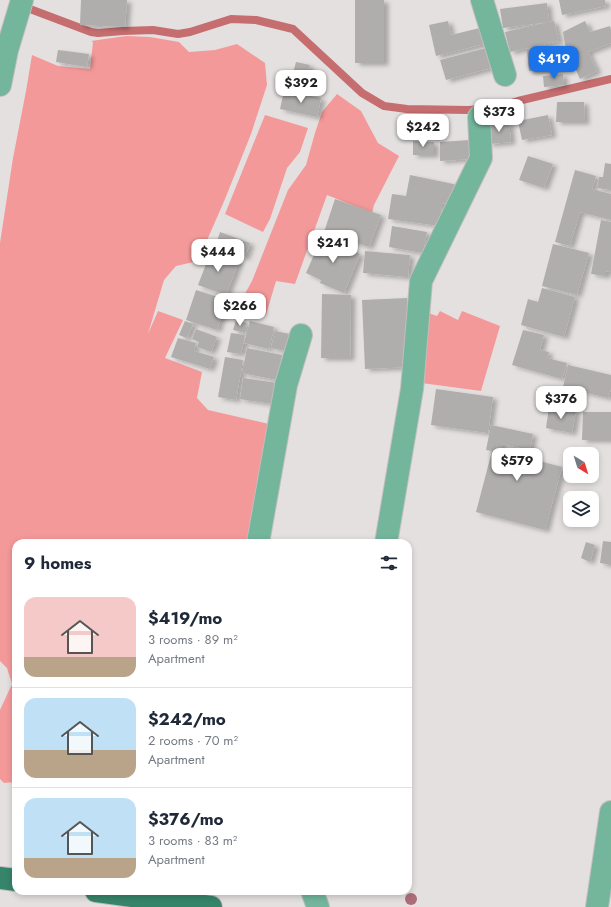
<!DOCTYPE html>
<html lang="en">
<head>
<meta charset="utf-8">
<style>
  :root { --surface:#fff; --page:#f2f2f3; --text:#1f2937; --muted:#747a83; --line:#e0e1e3; --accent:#1a73e8 }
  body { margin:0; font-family:Jost,sans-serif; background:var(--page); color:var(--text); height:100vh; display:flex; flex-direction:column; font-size:15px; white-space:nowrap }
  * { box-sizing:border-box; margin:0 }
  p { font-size:13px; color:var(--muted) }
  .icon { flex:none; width:22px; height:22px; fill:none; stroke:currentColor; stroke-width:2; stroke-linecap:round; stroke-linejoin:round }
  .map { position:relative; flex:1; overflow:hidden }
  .details { position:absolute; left:12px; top:539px; width:400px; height:356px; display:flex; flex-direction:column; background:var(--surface); border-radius:12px; box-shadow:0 2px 6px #0003 }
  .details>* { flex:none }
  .needle { width:26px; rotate:142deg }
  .controls { position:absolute; left:563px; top:447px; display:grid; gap:8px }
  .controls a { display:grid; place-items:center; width:36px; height:36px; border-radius:8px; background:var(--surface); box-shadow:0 2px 6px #0003; font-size:20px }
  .price { position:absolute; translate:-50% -34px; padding:0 9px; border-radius:8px; background:#fff; color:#222; font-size:13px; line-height:26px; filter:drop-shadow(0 1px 2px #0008) }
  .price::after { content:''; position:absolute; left:50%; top:24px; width:12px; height:9px; margin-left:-6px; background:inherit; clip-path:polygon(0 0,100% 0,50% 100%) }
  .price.selected { background:var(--accent); color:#fff }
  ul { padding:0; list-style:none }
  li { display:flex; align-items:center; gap:12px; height:100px; padding:0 12px }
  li+li { border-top:1px solid var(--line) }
  li span { display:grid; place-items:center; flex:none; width:112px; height:80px; border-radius:12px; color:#555 }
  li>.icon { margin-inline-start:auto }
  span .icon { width:48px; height:48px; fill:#fffc; stroke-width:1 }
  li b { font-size:17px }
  h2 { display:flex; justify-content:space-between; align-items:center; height:48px; padding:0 12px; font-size:17px }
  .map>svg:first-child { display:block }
</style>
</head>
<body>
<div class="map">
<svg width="611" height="907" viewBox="0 0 611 907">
  <defs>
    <filter id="shadow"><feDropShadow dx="4.5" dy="2.5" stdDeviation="2" flood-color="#0004"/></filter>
  </defs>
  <rect width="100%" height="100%" fill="#e4e0e0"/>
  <g fill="#f4999a">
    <path d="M 126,36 L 150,37 L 179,42 L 189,52 L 215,50 L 237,44 L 265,63 L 267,85 L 251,134 L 225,199 L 198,261 L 176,266 L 164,280 L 148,334 L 158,311 L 183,320 L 165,358 L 202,372 L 197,398 L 208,410 L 269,424 L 249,543 L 16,543 L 16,782 L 4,783 L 0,779 L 0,710 L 12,684 L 7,668 L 0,661 L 0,243 L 13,158 L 26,91 L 32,55 L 58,66 L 90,69 L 93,42 L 91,41 Z"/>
    <path d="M 337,94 L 361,111 L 378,143 L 399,156 L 374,205 L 372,213 L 327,195 L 295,284 L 276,281 L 266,315 L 237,308 L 252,281 L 288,190 L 306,165 L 315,133 L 322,112 Z"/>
    <path d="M 265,115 L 308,128 L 300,152 L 287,168 L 270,219 L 263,232 L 225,214 Z"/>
    <path d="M 414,308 L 437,316 L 440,311 L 458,320 L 462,311 L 500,326 L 481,391 L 414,382 Z"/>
  </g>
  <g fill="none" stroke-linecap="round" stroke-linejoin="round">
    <path stroke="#c66d6f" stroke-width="8" d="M 24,1 L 30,9 L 91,32 L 98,33 L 123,31 L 153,30 L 178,34 L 190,32 L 231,19 L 256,20 L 293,29 L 362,93 L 384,106 L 407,109 L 468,110 L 497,108 L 518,101 L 611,79"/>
  </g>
  <g fill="#b0adad" filter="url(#shadow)">
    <path d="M 81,0 L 127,0 L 125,27 L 80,25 Z"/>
    <rect x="355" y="0" width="29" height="63"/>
    <path d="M 559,0 L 605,0 L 606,6 L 562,15 Z"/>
    <path d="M 547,3 L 549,22 L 554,21 L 559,41 L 510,52 L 505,32 L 548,22 L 503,28 L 500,9 Z"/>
    <path d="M 448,21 L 451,35 L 484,27 L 488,43 L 436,56 L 429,25 Z"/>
    <path d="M 585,21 L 590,32 L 610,26 L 611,30 L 611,43 L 588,52 L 597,71 L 580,79 L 571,59 L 565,44 L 563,32 Z"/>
    <path d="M 559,47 L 560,69 L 529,71 L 527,49 Z"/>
    <path d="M 486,48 L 491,68 L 446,80 L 440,60 Z"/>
    <path d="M 58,50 L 89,54 L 87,67 L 56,62 Z"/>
    <path d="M 296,62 L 310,65 L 306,81 L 292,77 Z"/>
    <path d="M 563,74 L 564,85 L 544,87 L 543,76 Z"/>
    <path d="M 284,91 L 321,98 L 317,117 L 280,109 Z"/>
    <path d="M 557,102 L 584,102 L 585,122 L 556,122 Z"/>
    <path d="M 548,115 L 552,135 L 522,140 L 518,121 Z"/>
    <path d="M 509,122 L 511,142 L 489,144 L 487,124 Z"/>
    <path d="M 470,140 L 471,159 L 440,161 L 440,142 Z"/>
    <path d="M 413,141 L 434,142 L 434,155 L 413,155 Z"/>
    <path d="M 528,156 L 553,164 L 544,188 L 519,180 Z"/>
    <path d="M 605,163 L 611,164 L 611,190 L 597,188 L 599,177 L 603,177 Z"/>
    <path d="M 575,170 L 596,176 L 592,189 L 611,194 L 611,220 L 580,212 L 570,246 L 555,242 Z"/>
    <path d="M 410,175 L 458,185 L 454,205 L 442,203 L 440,226 L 388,219 L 392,194 L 406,196 Z"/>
    <path d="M 335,199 L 381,215 L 369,247 L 324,232 Z"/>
    <path d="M 601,220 L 611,222 L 611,272 L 606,271 L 606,276 L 591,274 Z"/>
    <path d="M 392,226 L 427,232 L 423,253 L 389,247 Z"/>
    <path d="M 220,232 L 250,243 L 245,258 L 215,247 Z"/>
    <path d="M 323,234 L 338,240 L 336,244 L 360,254 L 344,293 L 320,283 L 321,280 L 306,273 Z"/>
    <path d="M 553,244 L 589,253 L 577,295 L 542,286 Z"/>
    <path d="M 211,251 L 239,261 L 226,295 L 198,285 Z"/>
    <path d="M 365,251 L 410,255 L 408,277 L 363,273 Z"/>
    <path d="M 542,288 L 575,297 L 564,337 L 521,325 L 528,299 L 538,302 Z"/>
    <path d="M 196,290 L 227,300 L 217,330 L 186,320 Z"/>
    <path d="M 322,294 L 351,295 L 350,358 L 321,358 Z"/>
    <path d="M 407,298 L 410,367 L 365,369 L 362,300 Z"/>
    <path d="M 236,320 L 247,323 L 245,333 L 233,330 Z"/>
    <path d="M 185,321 L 193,324 L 187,338 L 179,335 Z"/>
    <path d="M 250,321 L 274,327 L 269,349 L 244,343 Z"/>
    <path d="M 196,329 L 217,337 L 211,352 L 197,347 L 199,342 L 192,339 Z"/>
    <path d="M 523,330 L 544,335 L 540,350 L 549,352 L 547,358 L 567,363 L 562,379 L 512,365 Z"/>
    <path d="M 275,331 L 290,334 L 286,351 L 271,348 Z"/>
    <path d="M 231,333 L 245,335 L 241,354 L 227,352 Z"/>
    <path d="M 178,338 L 196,343 L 194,351 L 214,357 L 210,369 L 171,357 Z"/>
    <path d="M 247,348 L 282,355 L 277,380 L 242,373 Z"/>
    <path d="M 225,357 L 243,360 L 236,400 L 218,397 Z"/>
    <path d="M 568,365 L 611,375 L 611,389 L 608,398 L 563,387 Z"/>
    <path d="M 243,378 L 277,383 L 273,404 L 240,399 Z"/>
    <path d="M 436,389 L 493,397 L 488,433 L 431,425 Z"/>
    <path d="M 549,407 L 576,411 L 572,433 L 546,428 Z"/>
    <path d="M 583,412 L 611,412 L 611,440 L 582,440 Z"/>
    <path d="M 491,425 L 533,434 L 530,450 L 502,444 L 501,451 L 562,467 L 545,530 L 476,512 L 492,451 L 486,450 Z"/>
    <path d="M 603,541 L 611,542 L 611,565 L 600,563 Z"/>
    <path d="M 586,542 L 595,545 L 590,562 L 581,558 Z"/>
  </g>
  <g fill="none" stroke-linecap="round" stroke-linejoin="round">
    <defs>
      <g id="minor">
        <path d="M 482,0 L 505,75"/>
        <path d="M 0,85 L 7,50 L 22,0"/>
        <path d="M 258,543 L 286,385 L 301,335"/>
        <path d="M 386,543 L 412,389 L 421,281 L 481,158 L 479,117"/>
        <path d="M 312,891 L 318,907"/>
        <path d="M 597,907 L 611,812"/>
      </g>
      <g id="major">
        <path d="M 0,878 L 16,880"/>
        <path d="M 96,891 L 211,907"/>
      </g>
    </defs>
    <use href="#minor" stroke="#c2bebe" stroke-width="24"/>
    <use href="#major" stroke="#c2bebe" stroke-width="24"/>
    <use href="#minor" stroke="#73b69c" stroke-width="22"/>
    <use href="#major" stroke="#36856a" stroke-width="22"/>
  </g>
  <circle fill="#ac6c78" cx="411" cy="899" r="6"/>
</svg>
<div class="controls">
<a><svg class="needle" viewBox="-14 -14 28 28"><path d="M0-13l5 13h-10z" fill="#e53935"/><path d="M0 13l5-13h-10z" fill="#747a83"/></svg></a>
<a><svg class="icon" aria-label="layers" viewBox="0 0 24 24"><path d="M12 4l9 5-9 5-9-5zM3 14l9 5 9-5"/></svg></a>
</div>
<b class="price selected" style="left:554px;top:80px">$419</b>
<b class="price" style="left:301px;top:104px">$392</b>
<b class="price" style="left:499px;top:133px">$373</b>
<b class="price" style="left:423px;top:148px">$242</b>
<b class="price" style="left:333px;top:264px">$241</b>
<b class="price" style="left:218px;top:273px">$444</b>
<b class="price" style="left:240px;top:327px">$266</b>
<b class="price" style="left:561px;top:420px">$376</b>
<b class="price" style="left:517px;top:482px">$579</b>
<section class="details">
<h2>9 homes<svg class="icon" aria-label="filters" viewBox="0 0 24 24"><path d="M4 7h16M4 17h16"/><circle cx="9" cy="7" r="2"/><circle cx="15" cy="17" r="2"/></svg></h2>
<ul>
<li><span style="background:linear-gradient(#f6c9c9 75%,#b9a48a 0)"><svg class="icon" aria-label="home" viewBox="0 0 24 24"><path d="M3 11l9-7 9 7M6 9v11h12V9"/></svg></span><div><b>$419/mo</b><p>3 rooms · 89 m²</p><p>Apartment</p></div></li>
<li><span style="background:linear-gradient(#bfe0f5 65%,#b9a48a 0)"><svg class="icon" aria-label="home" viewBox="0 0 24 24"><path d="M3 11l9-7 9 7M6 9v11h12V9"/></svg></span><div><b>$242/mo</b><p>2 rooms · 70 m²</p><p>Apartment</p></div></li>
<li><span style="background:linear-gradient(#bfe0f5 75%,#b9a48a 0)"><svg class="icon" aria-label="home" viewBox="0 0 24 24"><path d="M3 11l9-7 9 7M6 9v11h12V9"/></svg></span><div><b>$376/mo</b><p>3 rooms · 83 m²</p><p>Apartment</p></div></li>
</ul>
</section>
</div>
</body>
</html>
